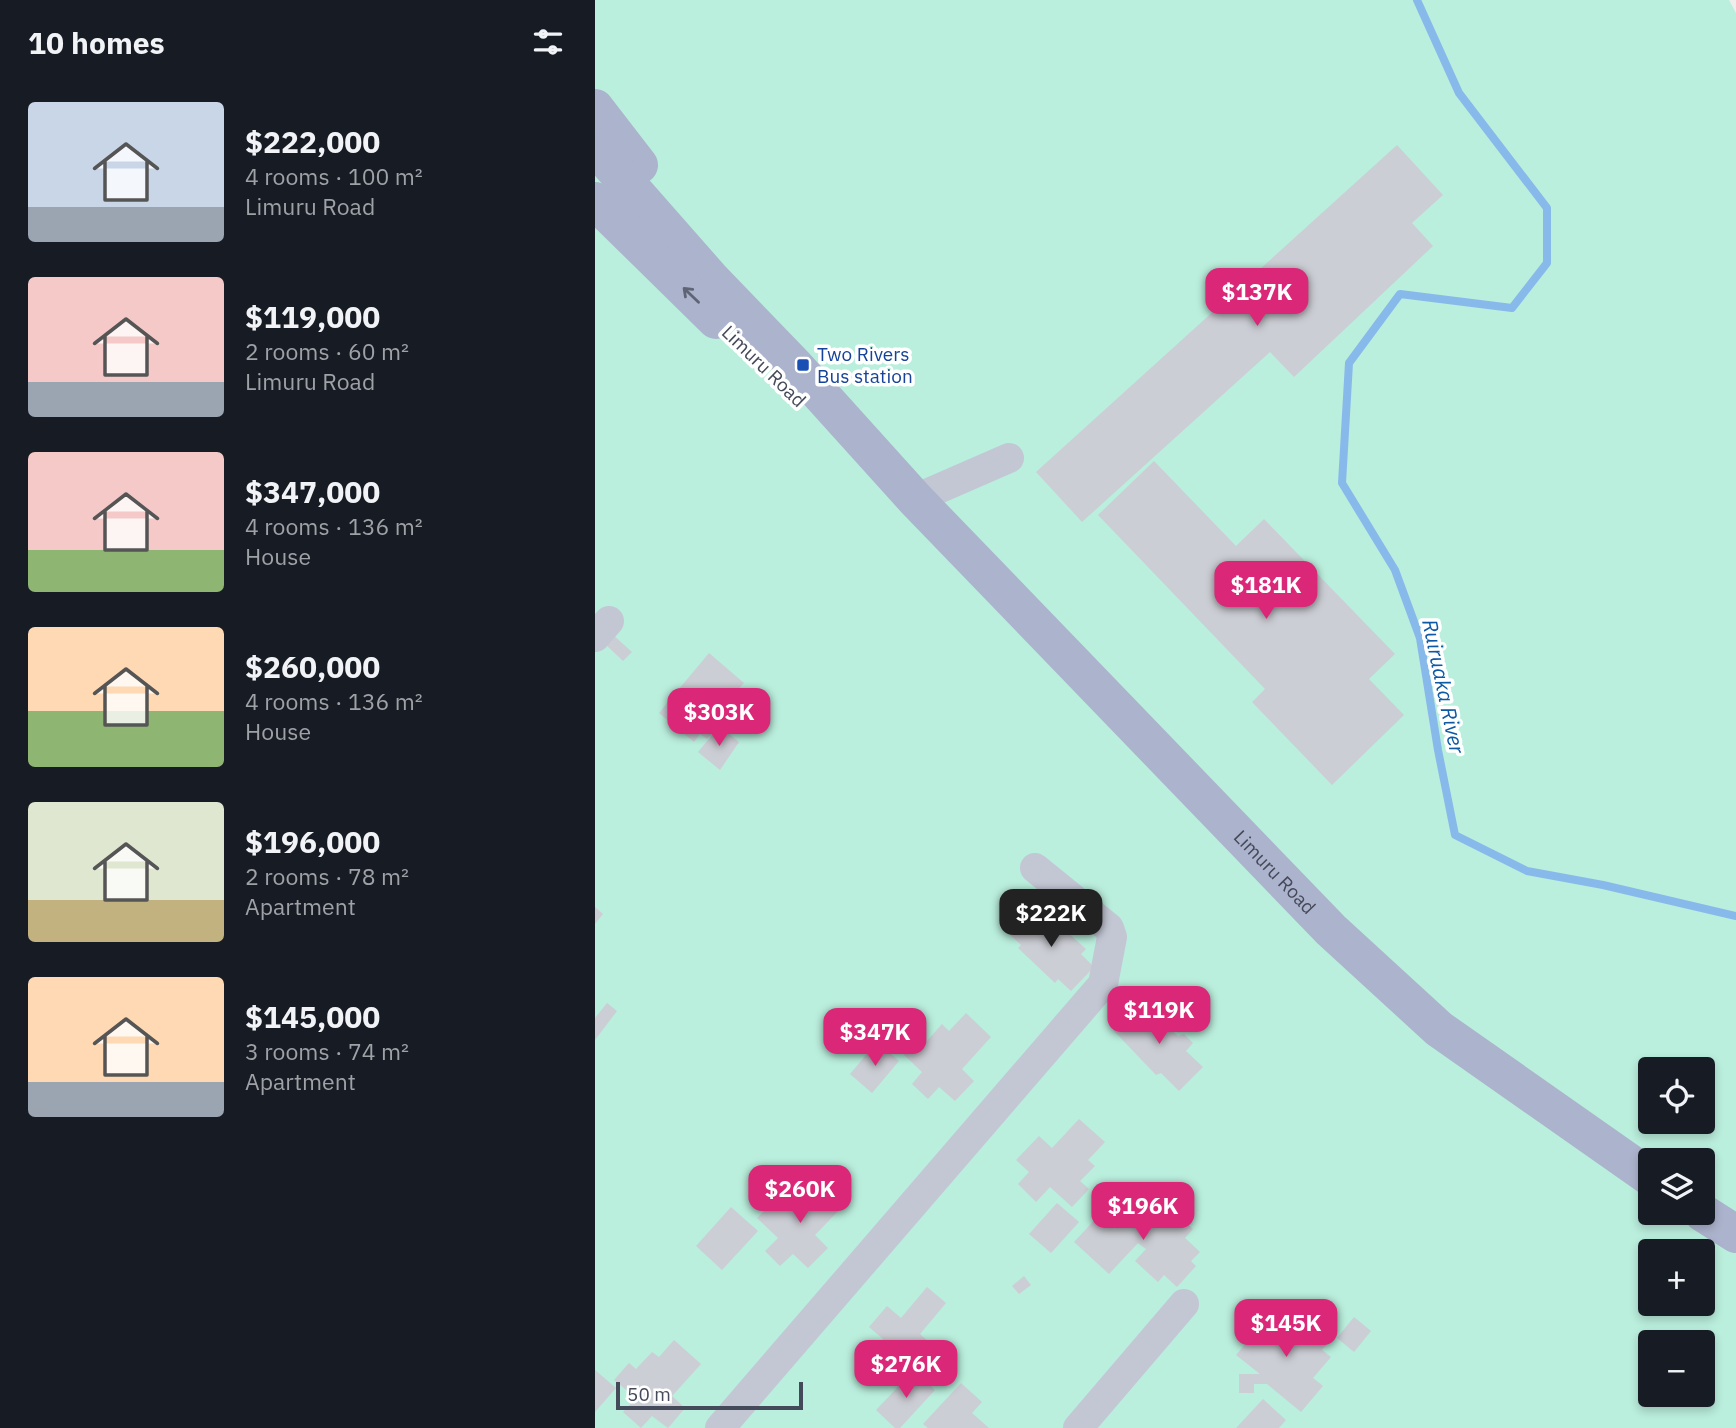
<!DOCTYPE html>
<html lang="en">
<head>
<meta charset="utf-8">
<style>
  :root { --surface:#171b24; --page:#20242c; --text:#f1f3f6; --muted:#9ea1a6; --accent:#db2777 }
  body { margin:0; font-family:"IBM Plex Sans",sans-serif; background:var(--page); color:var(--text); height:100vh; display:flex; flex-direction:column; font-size:26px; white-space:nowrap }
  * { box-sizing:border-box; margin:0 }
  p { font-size:23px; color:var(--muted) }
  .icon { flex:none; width:38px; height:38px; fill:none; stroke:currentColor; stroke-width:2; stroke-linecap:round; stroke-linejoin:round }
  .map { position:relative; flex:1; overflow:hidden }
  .drawer { display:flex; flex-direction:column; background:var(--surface); width:595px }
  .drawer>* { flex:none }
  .buttons { position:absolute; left:1043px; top:1057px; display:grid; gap:14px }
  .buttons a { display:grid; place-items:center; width:77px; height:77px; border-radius:7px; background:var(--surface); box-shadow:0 4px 10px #0003; font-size:35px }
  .scale { position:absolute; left:21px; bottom:18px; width:187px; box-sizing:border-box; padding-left:7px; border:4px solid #454a5a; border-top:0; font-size:19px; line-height:24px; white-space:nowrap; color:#454a5a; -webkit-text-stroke:5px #fff; paint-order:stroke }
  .price { position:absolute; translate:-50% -60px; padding:0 16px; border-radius:14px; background:var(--accent); color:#fff; font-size:23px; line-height:46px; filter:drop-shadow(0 2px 4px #0008) }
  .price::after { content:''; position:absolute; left:50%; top:42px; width:21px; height:16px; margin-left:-10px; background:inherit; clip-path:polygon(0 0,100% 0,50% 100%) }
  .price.active { background:#222; color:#fff }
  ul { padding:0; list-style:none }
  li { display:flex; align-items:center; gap:21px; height:175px; padding:0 28px }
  li span { display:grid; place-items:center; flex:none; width:196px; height:140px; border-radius:7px; color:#555 }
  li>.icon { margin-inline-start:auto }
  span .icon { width:84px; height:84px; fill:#fffc; stroke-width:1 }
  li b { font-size:30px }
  h2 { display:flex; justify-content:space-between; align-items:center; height:84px; padding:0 28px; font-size:30px }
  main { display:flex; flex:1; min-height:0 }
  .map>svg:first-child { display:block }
</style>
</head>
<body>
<main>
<section class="drawer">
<h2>10 homes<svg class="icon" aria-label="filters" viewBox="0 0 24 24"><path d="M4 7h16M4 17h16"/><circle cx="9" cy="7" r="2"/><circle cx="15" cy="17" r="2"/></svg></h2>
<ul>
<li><span style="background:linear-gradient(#c9d6e8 75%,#9aa5b1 0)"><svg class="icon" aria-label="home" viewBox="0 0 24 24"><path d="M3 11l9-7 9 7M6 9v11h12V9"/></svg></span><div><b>$222,000</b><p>4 rooms · 100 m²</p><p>Limuru Road</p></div></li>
<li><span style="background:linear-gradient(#f6c9c9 75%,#9aa5b1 0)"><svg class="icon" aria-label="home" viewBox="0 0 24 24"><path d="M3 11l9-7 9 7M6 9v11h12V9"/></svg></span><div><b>$119,000</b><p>2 rooms · 60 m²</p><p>Limuru Road</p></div></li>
<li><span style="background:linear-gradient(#f6c9c9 70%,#8fb573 0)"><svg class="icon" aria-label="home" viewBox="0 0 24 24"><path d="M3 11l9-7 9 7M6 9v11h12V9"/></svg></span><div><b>$347,000</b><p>4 rooms · 136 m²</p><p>House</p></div></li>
<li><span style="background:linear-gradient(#ffd9b3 60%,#8fb573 0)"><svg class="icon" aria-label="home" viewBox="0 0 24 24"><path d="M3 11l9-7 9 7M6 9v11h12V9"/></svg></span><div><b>$260,000</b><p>4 rooms · 136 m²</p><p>House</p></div></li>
<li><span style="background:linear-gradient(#dfe7d0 70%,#c2b280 0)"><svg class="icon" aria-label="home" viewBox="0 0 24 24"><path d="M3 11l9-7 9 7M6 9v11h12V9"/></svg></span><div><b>$196,000</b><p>2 rooms · 78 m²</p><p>Apartment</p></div></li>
<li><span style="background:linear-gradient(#ffd9b3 75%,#9aa5b1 0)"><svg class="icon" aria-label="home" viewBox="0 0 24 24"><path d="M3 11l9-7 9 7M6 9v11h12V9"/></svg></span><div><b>$145,000</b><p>3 rooms · 74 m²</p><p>Apartment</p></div></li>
</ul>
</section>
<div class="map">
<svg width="1141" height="1428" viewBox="0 0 1141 1428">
  <rect width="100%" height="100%" fill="#f0eeed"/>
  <path fill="#baeedd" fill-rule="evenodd" d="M 0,0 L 1134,0 L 1141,13 L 1141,1428 L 0,1428 ZM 1055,1069 L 1108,1069 L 1108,1122 L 1055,1122 ZM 1055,1160 L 1108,1160 L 1108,1213 L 1055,1213 ZM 1055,1251 L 1108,1251 L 1108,1304 L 1055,1304 ZM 1055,1342 L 1108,1342 L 1108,1395 L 1055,1395 Z"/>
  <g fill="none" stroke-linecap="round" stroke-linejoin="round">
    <path stroke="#88b9eb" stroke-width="8" d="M 822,0 L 864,93 L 952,208 L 952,263 L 917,308 L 805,294 L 754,363 L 747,483 L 800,570 L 825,638 L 843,750 L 860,835 L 932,871 L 1008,885 L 1141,916"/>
  </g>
  <g fill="#ccced5">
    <path d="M 802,145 L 848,195 L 817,223 L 838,246 L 699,377 L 675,352 L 487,522 L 441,472 Z"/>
    <path d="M 559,461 L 641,546 L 669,519 L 800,654 L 774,679 L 809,715 L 737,785 L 657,702 L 670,689 L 503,515 Z"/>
    <path d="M 17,634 L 37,652 L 28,661 L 8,642 Z"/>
    <path d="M 114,653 L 149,683 L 126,709 L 132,715 L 112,739 L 105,734 L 99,742 L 64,713 Z"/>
    <path d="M 127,728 L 144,742 L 125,770 L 103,752 L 117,735 L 120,737 Z"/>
    <path d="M 0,907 L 8,914 L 0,924 Z"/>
    <path d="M 435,908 L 448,920 L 453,915 L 491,949 L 486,954 L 499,967 L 476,991 L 463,979 L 460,983 L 423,948 L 426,945 L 412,932 Z"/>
    <path d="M 12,1003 L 22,1011 L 0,1040 L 0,1018 Z"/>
    <path d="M 546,1004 L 559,1018 L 564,1013 L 577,1020 L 579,1024 L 575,1029 L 583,1036 L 589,1034 L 598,1043 L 591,1051 L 608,1067 L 584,1091 L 566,1073 L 561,1075 L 518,1030 Z"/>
    <path d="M 371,1013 L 396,1037 L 367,1069 L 379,1081 L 360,1101 L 344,1087 L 333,1099 L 317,1084 L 327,1072 L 307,1053 L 324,1035 L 331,1042 L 347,1024 L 354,1031 Z"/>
    <path d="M 282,1042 L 304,1061 L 277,1093 L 255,1074 Z"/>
    <path d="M 484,1119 L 510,1142 L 493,1160 L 500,1166 L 485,1181 L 494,1189 L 477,1207 L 455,1187 L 441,1202 L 423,1184 L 434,1172 L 421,1160 L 444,1136 L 457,1148 Z"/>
    <path d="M 223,1182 L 248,1206 L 220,1235 L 233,1248 L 213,1268 L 198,1254 L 185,1266 L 170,1251 L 183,1238 L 162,1218 L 177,1203 L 183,1209 L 200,1192 L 207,1198 Z"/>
    <path d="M 552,1195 L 568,1209 L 571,1205 L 598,1229 L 590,1238 L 605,1252 L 596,1261 L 601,1266 L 582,1287 L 569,1275 L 563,1282 L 540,1261 L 551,1249 L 543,1243 L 514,1274 L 479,1242 L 506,1213 L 521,1227 L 518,1231 Z"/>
    <path d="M 462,1203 L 484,1222 L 456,1253 L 434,1234 Z"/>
    <path d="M 136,1207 L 163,1231 L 127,1270 L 101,1246 Z"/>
    <path d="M 429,1276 L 436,1285 L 424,1294 L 417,1286 Z"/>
    <path d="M 332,1287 L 351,1303 L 325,1334 L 337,1345 L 319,1366 L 302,1352 L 291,1365 L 276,1353 L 288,1339 L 274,1327 L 292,1306 L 306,1318 Z"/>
    <path d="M 677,1312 L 697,1329 L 711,1312 L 739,1336 L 727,1350 L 736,1357 L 718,1378 L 728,1386 L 706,1412 L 672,1384 L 659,1384 L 659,1393 L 644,1393 L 644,1374 L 665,1374 L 641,1355 Z"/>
    <path d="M 759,1317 L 776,1331 L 759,1352 L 742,1338 Z"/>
    <path d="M 79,1340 L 106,1364 L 77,1396 L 90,1408 L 73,1428 L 57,1416 L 46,1428 L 28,1412 L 41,1398 L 19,1380 L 34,1363 L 41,1369 L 57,1352 L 64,1357 Z"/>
    <path d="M 0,1370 L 21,1388 L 0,1412 Z"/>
    <path d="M 319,1370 L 340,1390 L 305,1428 L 300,1428 L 281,1410 Z"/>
    <path d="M 366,1383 L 387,1402 L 377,1413 L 394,1428 L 333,1428 L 328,1424 Z"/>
    <path d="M 668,1399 L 691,1420 L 684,1428 L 641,1428 Z"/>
  </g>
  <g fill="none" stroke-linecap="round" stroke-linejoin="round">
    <g stroke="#c3c7d4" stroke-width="30">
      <path d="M 320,499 L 414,458"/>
      <path d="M 0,637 L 14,621"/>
      <path d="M 125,1428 L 508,984 L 517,937 L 514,928 L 440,868"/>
      <path d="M 483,1428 L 589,1304"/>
    </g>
    <g stroke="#acb3cc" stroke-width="38">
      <path d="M 0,108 L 44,165"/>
      <path id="s1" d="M 0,147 L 117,280 L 200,366 L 320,499 L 736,930 L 844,1029 L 1055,1177"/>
      <path d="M 0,201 L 121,320"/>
      <path d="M 1108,1213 L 1141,1234"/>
    </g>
  </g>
  <defs><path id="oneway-shaft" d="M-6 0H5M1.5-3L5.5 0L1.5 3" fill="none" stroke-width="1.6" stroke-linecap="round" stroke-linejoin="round" transform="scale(1.75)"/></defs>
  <use stroke="#5f6476" href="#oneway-shaft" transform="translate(96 295) rotate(-136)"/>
  <rect fill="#1a4fb4" stroke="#fff" stroke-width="2.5" x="201" y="358" width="14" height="14" rx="3.5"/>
  <g text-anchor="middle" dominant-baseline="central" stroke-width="7" stroke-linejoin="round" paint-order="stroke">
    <g font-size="19" fill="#164399" stroke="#fff" text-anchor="start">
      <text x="222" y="354">Two Rivers<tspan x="222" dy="22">Bus station</tspan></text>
    </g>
    <g font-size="19" fill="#454a5a" stroke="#fff">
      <text transform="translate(169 366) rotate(44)">Limuru Road</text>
      <text stroke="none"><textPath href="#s1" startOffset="994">Limuru Road</textPath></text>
    </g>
    <g font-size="21" font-style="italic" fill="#0d59a5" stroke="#fff">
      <text transform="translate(849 686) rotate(78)">Ruiruaka River</text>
    </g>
  </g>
</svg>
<div class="buttons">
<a><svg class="icon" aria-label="locate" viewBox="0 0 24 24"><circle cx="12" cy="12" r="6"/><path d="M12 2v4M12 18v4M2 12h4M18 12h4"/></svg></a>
<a><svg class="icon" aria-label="layers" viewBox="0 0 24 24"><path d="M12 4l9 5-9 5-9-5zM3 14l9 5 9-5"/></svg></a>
<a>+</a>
<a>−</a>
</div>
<div class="scale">50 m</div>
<b class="price" style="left:662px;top:328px">$137K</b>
<b class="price" style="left:671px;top:621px">$181K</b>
<b class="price" style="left:124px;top:748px">$303K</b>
<b class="price active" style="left:456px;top:949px">$222K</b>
<b class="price" style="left:564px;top:1046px">$119K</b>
<b class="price" style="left:280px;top:1068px">$347K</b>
<b class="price" style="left:205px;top:1225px">$260K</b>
<b class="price" style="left:548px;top:1242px">$196K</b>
<b class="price" style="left:691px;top:1359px">$145K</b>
<b class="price" style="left:311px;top:1400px">$276K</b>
</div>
</main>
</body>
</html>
